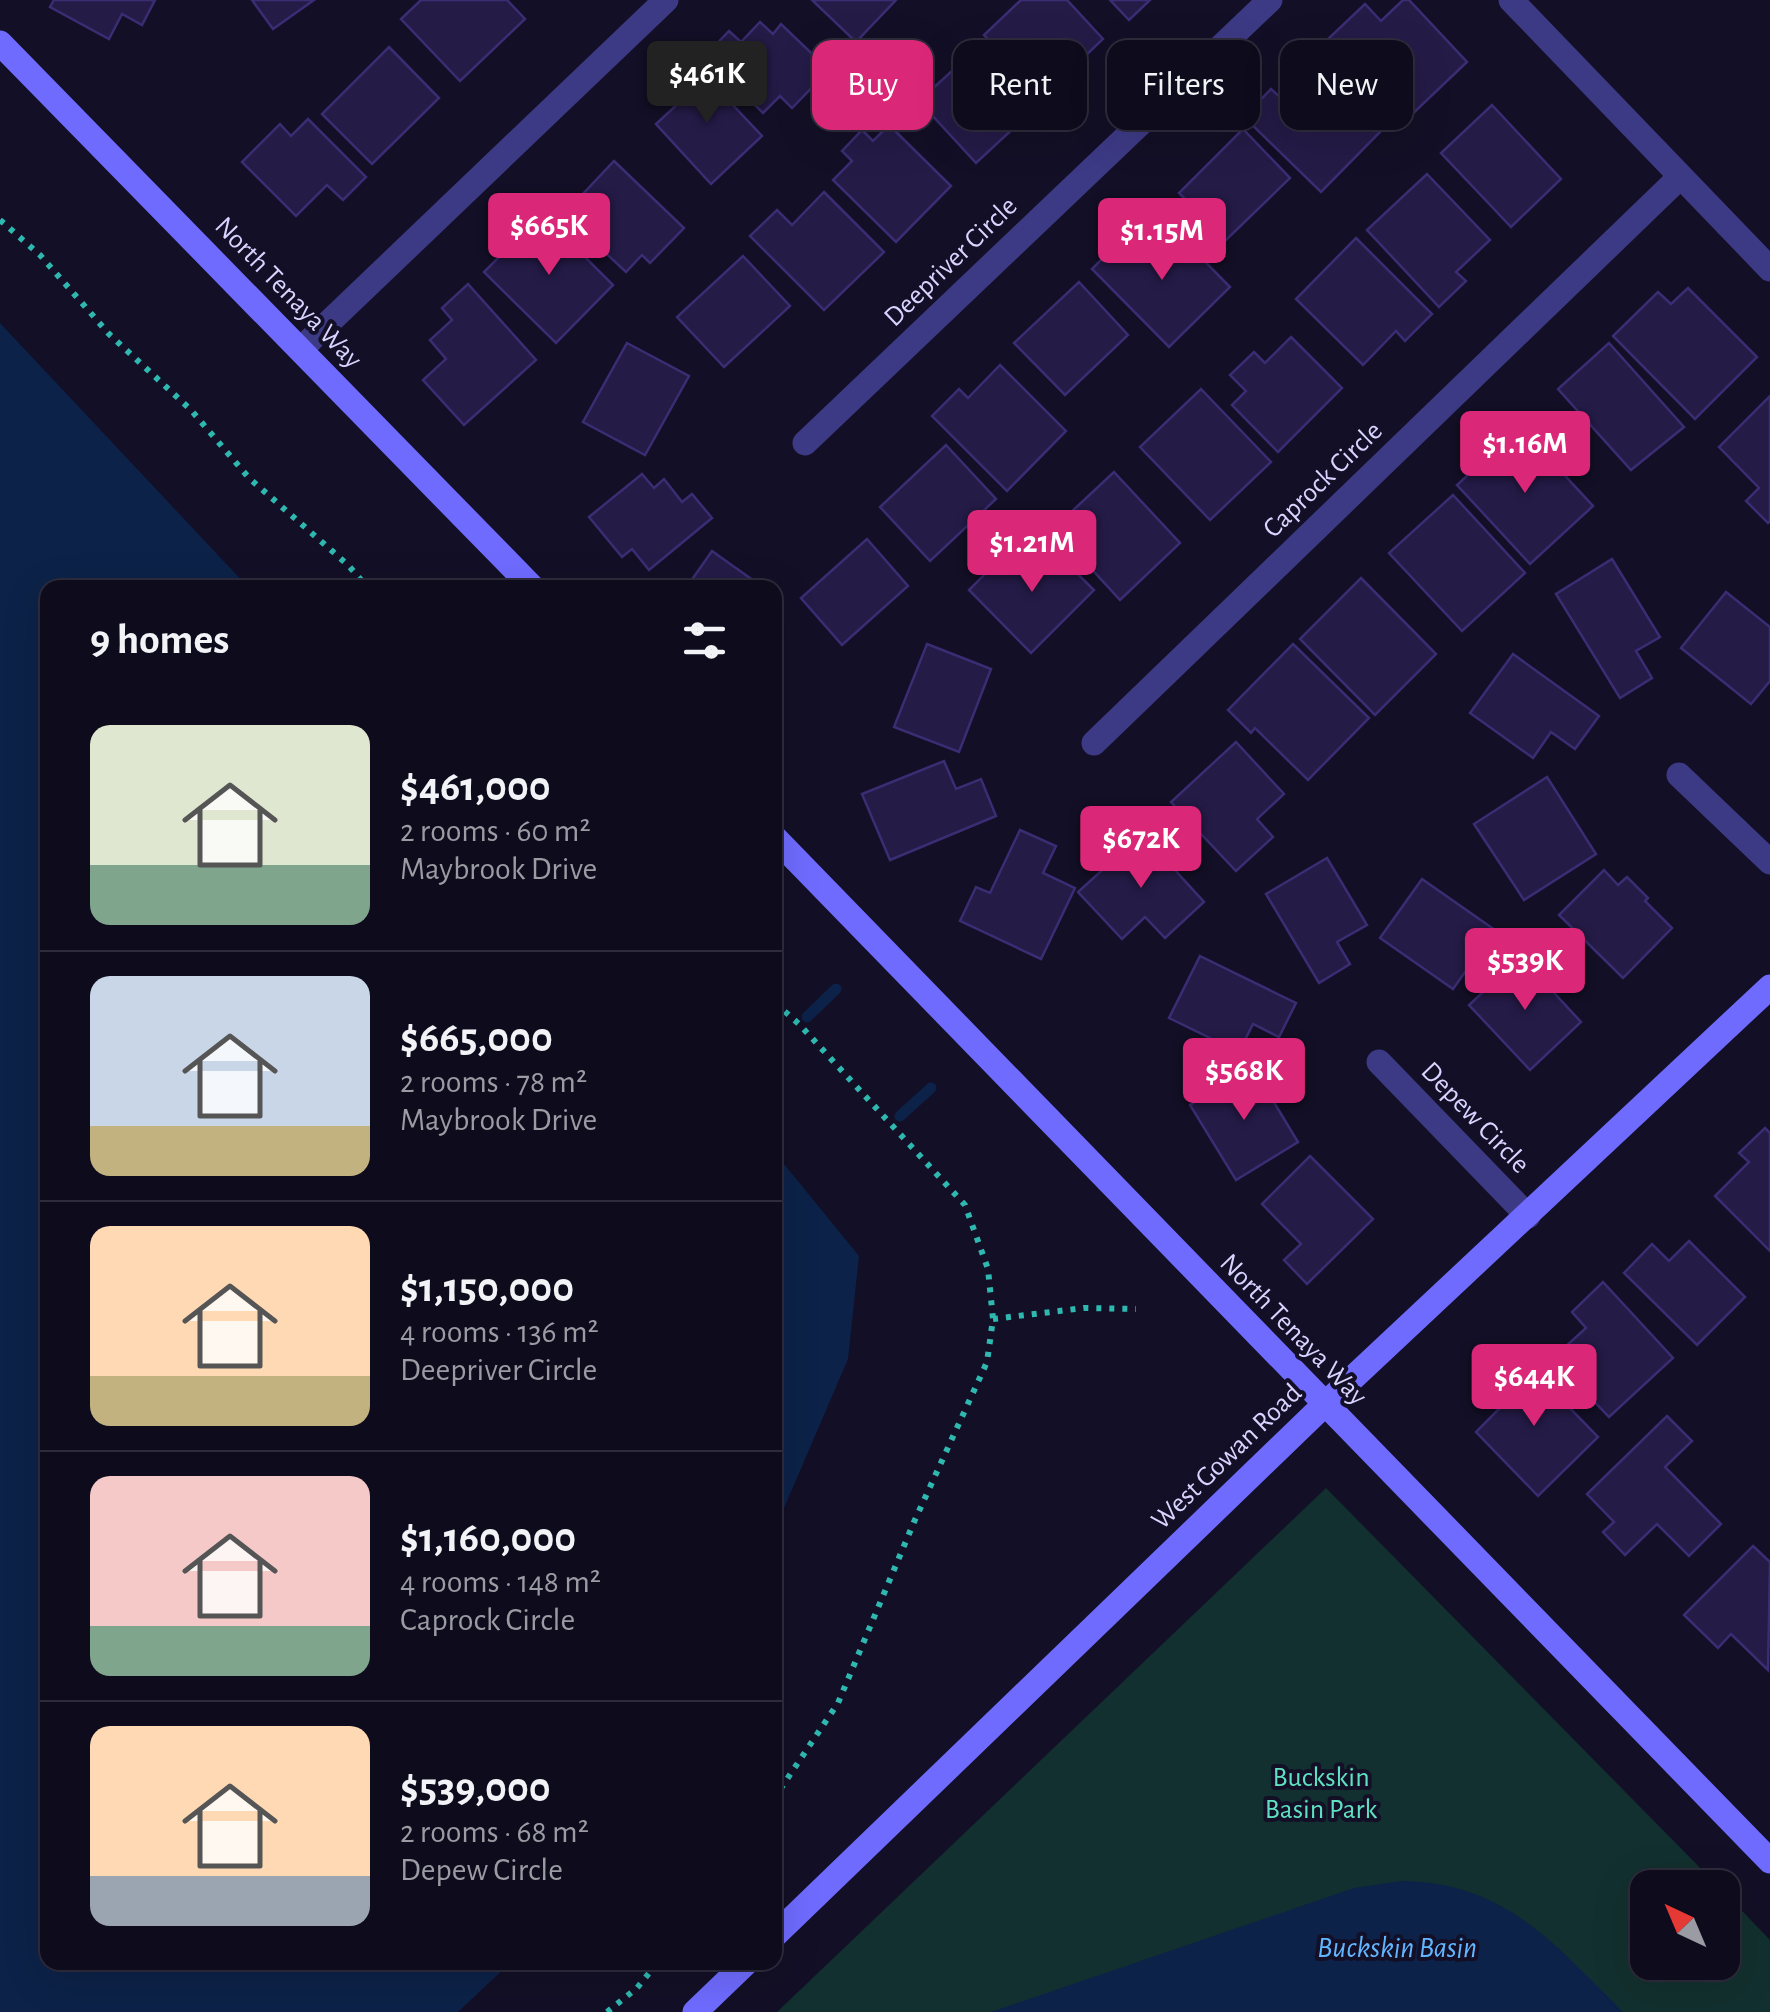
<!DOCTYPE html>
<html lang="en">
<head>
<meta charset="utf-8">
<style>
  :root { --surface:#0e0b1c; --page:#1c1929; --text:#f1f3f6; --muted:#9b9ba3; --line:#2e2b3b; --accent:#db2777 }
  body { margin:0; font-family:"Alegreya Sans",sans-serif; background:var(--page); color:var(--text); height:100vh; display:flex; flex-direction:column; font-size:38px; white-space:nowrap }
  * { box-sizing:border-box; margin:0 }
  p { font-size:32px; color:var(--muted) }
  .icon { flex:none; width:55px; height:55px; fill:none; stroke:currentColor; stroke-width:2; stroke-linecap:round; stroke-linejoin:round }
  .map { position:relative; flex:1; overflow:hidden }
  .side { position:absolute; left:40px; top:580px; width:742px; height:1390px; display:flex; flex-direction:column; background:var(--surface); border-radius:20px; box-shadow:0 10px 40px #0002,0 0 0 2px var(--line) }
  .side>* { flex:none }
  .banner { position:absolute; left:812px; top:40px; width:808px; height:90px; display:flex; gap:20px }
  .needle { width:65px; rotate:316deg }
  .controls { position:absolute; left:1630px; top:1870px; display:grid; gap:20px }
  .controls a { display:grid; place-items:center; width:110px; height:110px; border-radius:20px; background:var(--surface); box-shadow:0 10px 40px #0002,0 0 0 2px var(--line); font-size:50px }
  .price { position:absolute; translate:-50% -85px; padding:0 22px; border-radius:10px; background:var(--accent); color:#fff; font-size:32px; line-height:65px; filter:drop-shadow(0 2px 5px #0008) }
  .price::after { content:''; position:absolute; left:50%; top:60px; width:30px; height:22px; margin-left:-15px; background:inherit; clip-path:polygon(0 0,100% 0,50% 100%) }
  .price.current { background:#222; color:#fff }
  ul { padding:0; list-style:none }
  li { display:flex; align-items:center; gap:30px; height:250px; padding:0 50px }
  li+li { border-top:2px solid var(--line) }
  li span { display:grid; place-items:center; flex:none; width:280px; height:200px; border-radius:20px; color:#555 }
  li>.icon { margin-inline-start:auto }
  span .icon { width:120px; height:120px; fill:#fffc; stroke-width:1 }
  li b { font-size:42px }
  h2 { display:flex; justify-content:space-between; align-items:center; height:120px; padding:0 50px; font-size:42px }
  .tag { padding:0 35px; border-radius:20px; background:var(--surface); box-shadow:0 10px 40px #0002,0 0 0 2px var(--line); font-size:35px; line-height:90px }
  .tag.current { background:var(--accent); color:#fff }
  .map>svg:first-child { display:block }
</style>
</head>
<body>
<div class="map">
<svg width="1770" height="2012" viewBox="0 0 1770 2012">
  <rect width="100%" height="100%" fill="#130f26"/>
  <path fill="#12302f" d="M 1326,1488 L 1719,1887 L 1648,1888 L 1648,1962 L 1722,1962 L 1723,1891 L 1770,1940 L 1770,2012 L 777,2012 Z"/>
  <g fill="#0c2248">
    <path d="M 0,323 L 248,587 L 48,588 L 48,1962 L 510,1963 L 458,2012 L 0,2012 Z"/>
    <path d="M 775,1153 L 859,1256 L 848,1359 L 775,1529 Z"/>
    <path d="M 1401,1881 C 1506,1882 1554,1944 1623,2012 L 991,2012 L 1354,1888 Z"/>
  </g>
  <g fill="none" stroke-linecap="round" stroke-linejoin="round">
    <g stroke="#0c2248" stroke-width="11">
      <path d="M 807,1017 L 836,989"/>
      <path d="M 900,1116 L 931,1088"/>
    </g>
  </g>
  <g fill="#241b47" stroke="#3b2d73" stroke-width="2.5">
    <path d="M 54,0 L 155,0 L 142,25 L 122,14 L 109,39 L 50,7 Z"/>
    <path d="M 252,0 L 314,0 L 273,29 Z"/>
    <path d="M 421,0 L 507,0 L 525,19 L 460,81 L 401,19 Z"/>
    <path d="M 812,0 L 896,0 L 856,42 Z"/>
    <path d="M 1021,0 L 1067,0 L 1103,39 L 1042,97 L 984,35 Z"/>
    <path d="M 1110,0 L 1150,0 L 1129,20 Z"/>
    <path d="M 1403,0 L 1409,0 L 1467,62 L 1405,121 L 1328,39 L 1365,4 L 1381,21 Z"/>
    <path d="M 760,22 L 773,34 L 781,24 L 829,70 L 792,108 L 780,96 L 763,113 L 705,56 L 729,31 L 741,42 Z"/>
    <path d="M 389,47 L 439,98 L 372,164 L 322,114 Z"/>
    <path d="M 976,49 L 1033,110 L 976,163 L 919,101 Z"/>
    <path d="M 696,66 L 762,136 L 711,184 L 656,124 L 681,101 L 671,89 Z"/>
    <path d="M 1312,66 L 1380,132 L 1321,192 L 1244,117 L 1271,89 L 1281,98 Z"/>
    <path d="M 1492,105 L 1561,179 L 1511,227 L 1441,153 Z"/>
    <path d="M 308,119 L 366,177 L 343,200 L 327,185 L 296,216 L 242,162 L 280,124 L 291,136 Z"/>
    <path d="M 889,125 L 951,186 L 896,242 L 833,180 L 852,161 L 842,151 L 862,130 L 873,141 Z"/>
    <path d="M 1243,129 L 1290,178 L 1226,240 L 1179,193 Z"/>
    <path d="M 614,161 L 684,228 L 650,263 L 642,255 L 626,272 L 564,214 Z"/>
    <path d="M 1427,174 L 1490,240 L 1456,272 L 1466,281 L 1439,307 L 1367,230 Z"/>
    <path d="M 824,192 L 884,252 L 824,310 L 750,236 L 777,210 L 792,225 Z"/>
    <path d="M 542,214 L 613,285 L 556,343 L 484,272 Z"/>
    <path d="M 1170,226 L 1230,287 L 1169,347 L 1092,269 L 1128,233 L 1144,250 Z"/>
    <path d="M 1356,238 L 1432,314 L 1405,341 L 1396,331 L 1363,365 L 1296,299 Z"/>
    <path d="M 743,256 L 790,306 L 724,367 L 677,317 Z"/>
    <path d="M 1079,282 L 1128,335 L 1065,395 L 1014,343 Z"/>
    <path d="M 468,284 L 536,360 L 464,425 L 423,380 L 446,359 L 430,340 L 452,320 L 442,308 Z"/>
    <path d="M 1688,288 L 1757,357 L 1695,419 L 1613,336 L 1658,292 L 1671,304 Z"/>
    <path d="M 1291,337 L 1342,388 L 1278,452 L 1232,405 L 1246,391 L 1230,375 L 1254,352 L 1265,363 Z"/>
    <path d="M 627,343 L 689,376 L 645,455 L 583,422 Z"/>
    <path d="M 1609,343 L 1684,427 L 1631,470 L 1558,389 Z"/>
    <path d="M 1000,365 L 1066,431 L 1007,491 L 932,416 L 959,389 L 968,398 Z"/>
    <path d="M 1201,389 L 1271,462 L 1210,520 L 1140,447 Z"/>
    <path d="M 1770,396 L 1770,521 L 1768,523 L 1746,501 L 1759,488 L 1719,447 Z"/>
    <path d="M 1520,427 L 1593,506 L 1530,564 L 1457,485 Z"/>
    <path d="M 946,445 L 996,499 L 930,561 L 880,507 Z"/>
    <path d="M 1114,472 L 1180,543 L 1120,600 L 1054,528 Z"/>
    <path d="M 642,474 L 654,488 L 664,479 L 682,502 L 692,494 L 712,518 L 649,570 L 632,549 L 622,557 L 589,517 Z"/>
    <path d="M 1453,495 L 1525,573 L 1462,631 L 1389,553 Z"/>
    <path d="M 867,539 L 908,586 L 842,645 L 801,598 Z"/>
    <path d="M 1046,543 L 1094,590 L 1031,653 L 969,590 L 1002,557 L 1017,572 Z"/>
    <path d="M 712,551 L 764,588 L 686,588 Z"/>
    <path d="M 1612,559 L 1660,637 L 1636,651 L 1652,678 L 1620,698 L 1556,594 Z"/>
    <path d="M 1361,578 L 1436,654 L 1375,715 L 1300,639 Z"/>
    <path d="M 1726,592 L 1770,627 L 1770,681 L 1751,704 L 1681,648 Z"/>
    <path d="M 927,644 L 991,669 L 959,752 L 894,727 Z"/>
    <path d="M 1293,644 L 1369,718 L 1308,780 L 1255,728 L 1251,733 L 1228,710 Z"/>
    <path d="M 1513,654 L 1599,716 L 1575,749 L 1551,732 L 1533,758 L 1470,713 Z"/>
    <path d="M 1236,742 L 1284,794 L 1257,819 L 1273,837 L 1236,871 L 1171,802 Z"/>
    <path d="M 944,761 L 956,789 L 981,779 L 996,816 L 890,860 L 862,794 Z"/>
    <path d="M 1547,777 L 1596,854 L 1524,900 L 1474,824 Z"/>
    <path d="M 1020,830 L 1056,846 L 1043,873 L 1075,888 L 1041,959 L 960,921 L 976,887 L 990,893 Z"/>
    <path d="M 1142,834 L 1204,902 L 1165,938 L 1145,917 L 1122,939 L 1078,892 Z"/>
    <path d="M 1327,858 L 1367,925 L 1337,942 L 1350,964 L 1319,983 L 1266,894 Z"/>
    <path d="M 1604,870 L 1618,885 L 1627,877 L 1648,898 L 1645,901 L 1672,928 L 1623,978 L 1559,915 Z"/>
    <path d="M 1422,879 L 1495,930 L 1453,989 L 1380,938 Z"/>
    <path d="M 1200,956 L 1296,1003 L 1279,1037 L 1253,1024 L 1239,1052 L 1169,1018 Z"/>
    <path d="M 1521,957 L 1581,1022 L 1530,1070 L 1469,1005 Z"/>
    <path d="M 1252,1066 L 1298,1142 L 1236,1180 L 1190,1105 Z"/>
    <path d="M 1765,1128 L 1770,1133 L 1770,1251 L 1715,1196 L 1749,1162 L 1739,1153 Z"/>
    <path d="M 1310,1156 L 1373,1219 L 1307,1284 L 1284,1260 L 1301,1244 L 1262,1204 Z"/>
    <path d="M 1689,1241 L 1745,1297 L 1697,1345 L 1624,1273 L 1652,1244 L 1669,1261 Z"/>
    <path d="M 1603,1282 L 1673,1358 L 1609,1417 L 1553,1358 L 1586,1328 L 1572,1312 Z"/>
    <path d="M 1524,1361 L 1598,1437 L 1538,1496 L 1476,1432 L 1499,1409 L 1487,1397 Z"/>
    <path d="M 1667,1416 L 1692,1441 L 1665,1467 L 1721,1524 L 1689,1556 L 1657,1524 L 1625,1555 L 1603,1532 L 1614,1522 L 1587,1494 Z"/>
    <path d="M 1753,1546 L 1770,1562 L 1768,1670 L 1731,1634 L 1718,1648 L 1684,1615 Z"/>
  </g>
  <g fill="none" stroke-linecap="round" stroke-linejoin="round">
    <g stroke="#2fb8b0" stroke-width="6" stroke-dasharray="5 8" stroke-linecap="butt">
      <path d="M 0,220 L 40,255 L 109,334 L 191,410 L 249,478 L 348,565 L 368,588"/>
      <path d="M 775,1003 L 799,1024 L 965,1205 L 988,1269 L 993,1319 L 987,1362 L 914,1522 L 838,1703 L 775,1797"/>
      <path d="M 993,1319 L 1084,1308 L 1136,1309"/>
      <path d="M 607,2012 L 637,1988 L 658,1962"/>
    </g>
    <g stroke="#3d3a85" stroke-width="25">
      <path d="M 1511,0 L 1770,269"/>
      <path d="M 301,349 L 666,0"/>
      <path d="M 805,443 L 1270,0"/>
      <path d="M 1094,743 L 1680,177"/>
      <path d="M 1679,775 L 1770,862"/>
      <path d="M 1379,1062 L 1528,1216"/>
    </g>
    <g stroke="#6f6bff" stroke-width="25">
      <path d="M 0,43 L 533,588"/>
      <path d="M 775,838 L 1770,1861"/>
      <path d="M 775,1935 L 1324,1405 L 1770,987"/>
      <path d="M 695,2012 L 747,1962"/>
    </g>
  </g>
  <g text-anchor="middle" dominant-baseline="central" stroke-width="8" stroke-linejoin="round" paint-order="stroke">
    <g font-size="28" fill="#d9d4ff" stroke="#130f26">
      <text transform="translate(951 262) rotate(-44)">Deepriver Circle</text>
      <text transform="translate(288 293) rotate(46)">North Tenaya Way</text>
      <text transform="translate(1323 480) rotate(-44)">Caprock Circle</text>
      <text transform="translate(1475 1118) rotate(46)">Depew Circle</text>
      <text transform="translate(1293 1330) rotate(46)">North Tenaya Way</text>
      <text transform="translate(1227 1457) rotate(-44)">West Gowan Road</text>
    </g>
    <g font-size="28" fill="#5fe0c0" stroke="#130f26">
      <text x="1321" y="1778">Buckskin<tspan x="1321" dy="32">Basin Park</tspan></text>
    </g>
    <g font-size="30" font-style="italic" fill="#62b6ff" stroke="#130f26">
      <text x="1397" y="1948">Buckskin Basin</text>
    </g>
  </g>
</svg>
<div class="controls">
<a><svg class="needle" viewBox="-14 -14 28 28"><path d="M0-13l5 13h-10z" fill="#e53935"/><path d="M0 13l5-13h-10z" fill="#9b9ba3"/></svg></a>
</div>
<b class="price current" style="left:707px;top:126px">$461K</b>
<b class="price" style="left:549px;top:278px">$665K</b>
<b class="price" style="left:1162px;top:283px">$1.15M</b>
<b class="price" style="left:1525px;top:496px">$1.16M</b>
<b class="price" style="left:1032px;top:595px">$1.21M</b>
<b class="price" style="left:1141px;top:891px">$672K</b>
<b class="price" style="left:1525px;top:1013px">$539K</b>
<b class="price" style="left:1244px;top:1123px">$568K</b>
<b class="price" style="left:1534px;top:1429px">$644K</b>
<div class="banner">
<a class="tag current">Buy</a>
<a class="tag">Rent</a>
<a class="tag">Filters</a>
<a class="tag">New</a>
</div>
<section class="side">
<h2>9 homes<svg class="icon" aria-label="filters" viewBox="0 0 24 24"><path d="M4 7h16M4 17h16"/><circle cx="9" cy="7" r="2"/><circle cx="15" cy="17" r="2"/></svg></h2>
<ul>
<li><span style="background:linear-gradient(#dfe7d0 70%,#7fa58c 0)"><svg class="icon" aria-label="home" viewBox="0 0 24 24"><path d="M3 11l9-7 9 7M6 9v11h12V9"/></svg></span><div><b>$461,000</b><p>2 rooms · 60 m²</p><p>Maybrook Drive</p></div></li>
<li><span style="background:linear-gradient(#c9d6e8 75%,#c2b280 0)"><svg class="icon" aria-label="home" viewBox="0 0 24 24"><path d="M3 11l9-7 9 7M6 9v11h12V9"/></svg></span><div><b>$665,000</b><p>2 rooms · 78 m²</p><p>Maybrook Drive</p></div></li>
<li><span style="background:linear-gradient(#ffd9b3 75%,#c2b280 0)"><svg class="icon" aria-label="home" viewBox="0 0 24 24"><path d="M3 11l9-7 9 7M6 9v11h12V9"/></svg></span><div><b>$1,150,000</b><p>4 rooms · 136 m²</p><p>Deepriver Circle</p></div></li>
<li><span style="background:linear-gradient(#f6c9c9 75%,#7fa58c 0)"><svg class="icon" aria-label="home" viewBox="0 0 24 24"><path d="M3 11l9-7 9 7M6 9v11h12V9"/></svg></span><div><b>$1,160,000</b><p>4 rooms · 148 m²</p><p>Caprock Circle</p></div></li>
<li><span style="background:linear-gradient(#ffd9b3 75%,#9aa5b1 0)"><svg class="icon" aria-label="home" viewBox="0 0 24 24"><path d="M3 11l9-7 9 7M6 9v11h12V9"/></svg></span><div><b>$539,000</b><p>2 rooms · 68 m²</p><p>Depew Circle</p></div></li>
</ul>
</section>
</div>
</body>
</html>
